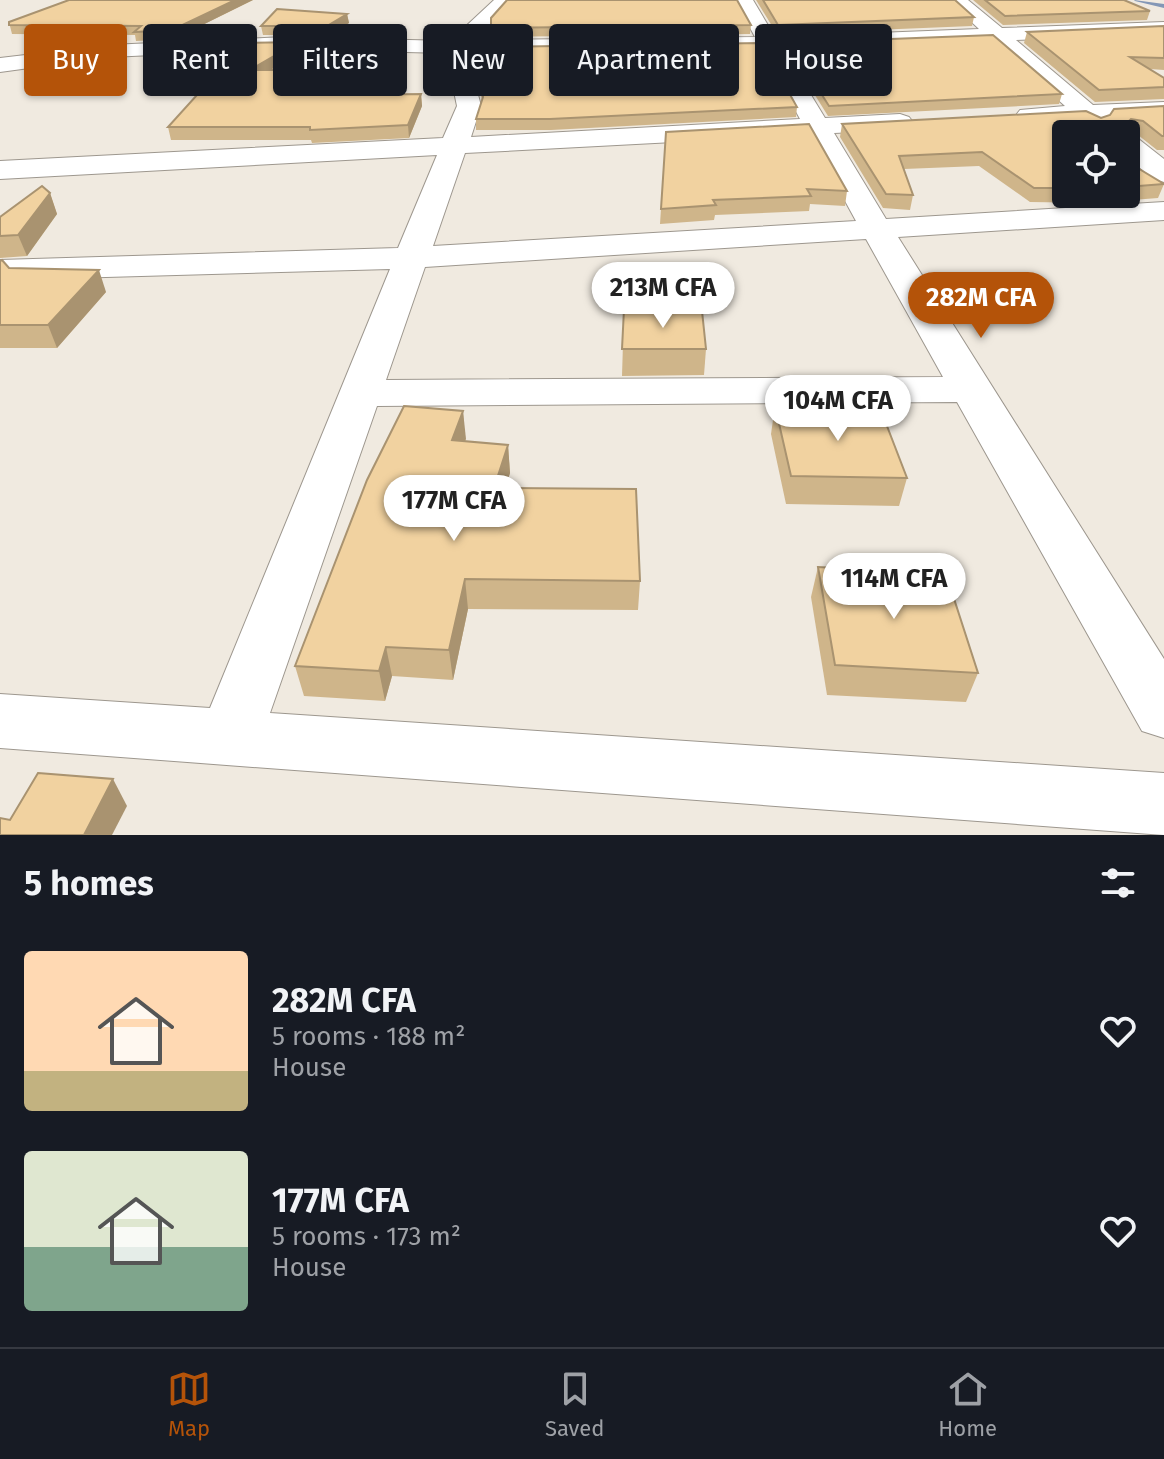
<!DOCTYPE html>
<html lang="en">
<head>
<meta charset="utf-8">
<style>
  :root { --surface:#171b24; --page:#20242c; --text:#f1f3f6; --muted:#9ea1a6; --line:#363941; --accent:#b45309 }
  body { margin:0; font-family:"Fira Sans",sans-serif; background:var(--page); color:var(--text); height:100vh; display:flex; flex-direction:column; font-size:30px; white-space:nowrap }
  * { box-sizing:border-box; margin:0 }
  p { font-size:26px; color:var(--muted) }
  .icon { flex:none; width:44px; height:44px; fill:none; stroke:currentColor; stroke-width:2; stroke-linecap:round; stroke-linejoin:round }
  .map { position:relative; height:835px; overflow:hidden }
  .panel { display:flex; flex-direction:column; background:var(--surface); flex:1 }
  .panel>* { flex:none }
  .banner { position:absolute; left:24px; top:24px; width:1116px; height:72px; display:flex; gap:16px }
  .buttons { position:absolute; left:1052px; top:120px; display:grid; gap:16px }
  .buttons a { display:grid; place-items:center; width:88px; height:88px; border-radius:8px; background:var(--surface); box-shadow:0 2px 6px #0004; font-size:40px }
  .price { position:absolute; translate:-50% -68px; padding:0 18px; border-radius:28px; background:#fff; color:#222; font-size:26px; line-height:52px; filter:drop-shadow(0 2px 4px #0008) }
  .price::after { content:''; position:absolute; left:50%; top:48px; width:24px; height:18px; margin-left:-12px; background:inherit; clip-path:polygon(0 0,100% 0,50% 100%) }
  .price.active { background:var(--accent); color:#fff }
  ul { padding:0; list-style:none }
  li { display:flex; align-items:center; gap:24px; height:200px; padding:0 24px }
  li span { display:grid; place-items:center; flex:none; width:224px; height:160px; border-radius:8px; color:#555 }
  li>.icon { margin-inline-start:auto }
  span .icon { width:96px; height:96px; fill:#fffc; stroke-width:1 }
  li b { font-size:34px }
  h2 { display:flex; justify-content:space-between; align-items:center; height:96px; padding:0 24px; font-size:34px }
  .pill { padding:0 28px; border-radius:8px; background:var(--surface); box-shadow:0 2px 6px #0004; font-size:28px; line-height:72px }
  .pill.active { background:var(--accent); color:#fff }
  .dock { display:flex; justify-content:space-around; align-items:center; height:112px; border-top:2px solid var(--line); background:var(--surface); font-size:22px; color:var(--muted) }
  .dock a { display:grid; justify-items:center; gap:4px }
  .dock .active { color:var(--accent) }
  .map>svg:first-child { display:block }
</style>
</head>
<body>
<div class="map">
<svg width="1164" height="835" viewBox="0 0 1164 835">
  <rect width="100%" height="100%" fill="#f0eae0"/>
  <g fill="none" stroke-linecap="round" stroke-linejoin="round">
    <path fill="#8397b6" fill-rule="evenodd" d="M 1134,0 L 1164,4 L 1164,8 L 1135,1 Z"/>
    <defs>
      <g id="street">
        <path d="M 494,0 L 514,0 L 474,40 L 755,37 L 735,0 L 753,0 L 775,37 L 979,29 L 948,0 L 968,0 L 1002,28 L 1164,22 L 1164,34 L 1016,40 L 1093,105 L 1164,102 L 1164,116 L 1108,119 L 1105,125 L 1096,128 L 1081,120 L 1020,120 L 1016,115 L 1020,110 L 1065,106 L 992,41 L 783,49 L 825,118 L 900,114 L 909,117 L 913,122 L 909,127 L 900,130 L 834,133 L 886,219 L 1164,202 L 1164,220 L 898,237 L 1164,659 L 1164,738 L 1142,731 L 957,402 L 377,406 L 270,713 L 1164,773 L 1164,835 L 0,748 L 0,694 L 210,708 L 390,269 L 0,280 L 0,260 L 398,248 L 437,155 L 0,179 L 0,161 L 443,138 L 457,106 L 446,53 L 285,49 L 110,57 L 0,72 L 0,58 L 110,45 L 285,37 L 450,41 ZM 762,49 L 800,119 L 471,137 L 481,106 L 467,53 ZM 809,135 L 856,221 L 433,246 L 465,153 ZM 866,239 L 943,377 L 386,380 L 425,267 Z"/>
        <path d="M 1126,135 L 1136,137 L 1164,159 L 1164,182 L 1154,179 L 1126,157 Z"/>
      </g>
    </defs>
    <use href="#street" stroke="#9d978e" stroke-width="2"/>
    <use href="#street" fill="#fff" fill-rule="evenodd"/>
  </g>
  <g fill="#cfb58a">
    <path d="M 69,0 L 253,0 L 174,39 L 136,41 L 135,35 L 12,34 L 9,22 Z"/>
    <path d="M 756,0 L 955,0 L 974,17 L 972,26 L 777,34 Z"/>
    <path d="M 973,0 L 1124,0 L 1150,11 L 1147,20 L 1003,25 Z"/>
    <path d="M 347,14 L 349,23 L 328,35 L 263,35 L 261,26 Z"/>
    <path d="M 491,18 L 751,25 L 750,34 L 492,37 Z"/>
    <path d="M 1164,26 L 1164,70 L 1150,69 L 1164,78 L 1164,99 L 1095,102 L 1024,43 L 1027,32 Z"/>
    <path d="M 789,43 L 1062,94 L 1059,104 L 828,116 L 788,52 Z"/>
    <path d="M 300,52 L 271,70 L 358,70 L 360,81 L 352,95 L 421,94 L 422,106 L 409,138 L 312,143 L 311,140 L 171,140 L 168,127 Z"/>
    <path d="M 478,76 L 797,107 L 796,117 L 551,130 L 476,130 L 476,119 L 482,100 L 479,85 Z"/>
    <path d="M 1164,106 L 1164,150 L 1157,150 L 1138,135 L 1128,132 L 1126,141 L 1126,134 L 1066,134 L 1066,194 L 1126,194 L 1126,161 L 1164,184 L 1158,198 L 1094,203 L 1030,202 L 979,166 L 904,169 L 913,195 L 910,210 L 883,208 L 840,137 L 842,124 L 1101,118 Z"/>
    <path d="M 666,132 L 847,191 L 845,206 L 810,204 L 809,211 L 715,215 L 714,220 L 660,224 Z"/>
    <path d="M 50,193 L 57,214 L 27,256 L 0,258 L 0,217 Z"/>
    <path d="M 0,261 L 9,268 L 106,292 L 57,348 L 0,348 Z"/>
    <path d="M 624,309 L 706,349 L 704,375 L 622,376 Z"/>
    <path d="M 775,406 L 907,478 L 899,506 L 786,504 L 771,434 Z"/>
    <path d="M 463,411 L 465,441 L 508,445 L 510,473 L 505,488 L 640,581 L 638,610 L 468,609 L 453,680 L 392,676 L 385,701 L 304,696 L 295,666 Z"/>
    <path d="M 818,567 L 978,673 L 966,702 L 827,695 L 811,597 Z"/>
  </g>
  <g fill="#a99370">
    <path d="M 235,0 L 253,0 L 174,39 L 172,30 Z"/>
    <path d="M 347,14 L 349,23 L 328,35 L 327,26 Z"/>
    <path d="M 298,42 L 300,52 L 252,81 L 250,70 Z"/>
    <path d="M 358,70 L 360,81 L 345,107 L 343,95 Z"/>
    <path d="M 421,94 L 422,106 L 409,138 L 408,125 Z"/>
    <path d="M 50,193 L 57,214 L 27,256 L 18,235 Z"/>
    <path d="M 99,270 L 106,292 L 57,348 L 48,325 Z"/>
    <path d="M 463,411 L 466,439 L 454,468 L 452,440 Z"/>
    <path d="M 508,445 L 510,473 L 496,516 L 494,488 Z"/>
    <path d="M 465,579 L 468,609 L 453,680 L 449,650 Z"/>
    <path d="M 386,647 L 392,676 L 385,701 L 379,671 Z"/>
    <path d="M 113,779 L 127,806 L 112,835 L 84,835 Z"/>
  </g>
  <g fill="#f1d2a0" stroke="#a99370" stroke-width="2">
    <path d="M 69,0 L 235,0 L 172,30 L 134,32 L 141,26 L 9,25 L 9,22 Z"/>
    <path d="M 507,0 L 737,0 L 751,25 L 491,28 L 491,18 Z"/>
    <path d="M 763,0 L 955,0 L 974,17 L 778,25 Z"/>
    <path d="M 985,0 L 1124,0 L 1150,11 L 1005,16 Z"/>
    <path d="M 277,9 L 347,14 L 327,26 L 261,26 Z"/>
    <path d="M 1164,26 L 1164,58 L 1130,57 L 1164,78 L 1164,87 L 1099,90 L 1027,32 Z"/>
    <path d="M 993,35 L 1062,94 L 829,106 L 789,43 Z"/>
    <path d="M 298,42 L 250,70 L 358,70 L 343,95 L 421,94 L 408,125 L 310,130 L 310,127 L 168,127 L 244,43 Z"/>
    <path d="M 761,43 L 797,107 L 550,119 L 476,119 L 483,97 L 478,76 L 486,47 Z"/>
    <path d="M 1164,106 L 1164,136 L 1162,136 L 1143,121 L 1131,119 L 1128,122 L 1128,136 L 1126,136 L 1126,134 L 1066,134 L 1066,188 L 1034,188 L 982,152 L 899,156 L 913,195 L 886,194 L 842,124 L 1086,111 L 1101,118 L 1110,115 L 1114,109 Z"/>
    <path d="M 809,124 L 847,191 L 807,189 L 811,196 L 713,200 L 716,205 L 661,209 L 666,132 Z"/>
    <path d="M 1126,161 L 1164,184 L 1126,187 Z"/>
    <path d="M 42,186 L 50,193 L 18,235 L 0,236 L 0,217 Z"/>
    <path d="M 2,260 L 9,268 L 99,270 L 48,325 L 0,325 L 0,261 Z"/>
    <path d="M 624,309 L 702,311 L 706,349 L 622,349 Z"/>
    <path d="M 404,406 L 463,411 L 452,440 L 508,445 L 494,488 L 636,489 L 640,581 L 465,579 L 449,650 L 386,647 L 379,671 L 295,666 L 367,480 Z"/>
    <path d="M 775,406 L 880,408 L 907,478 L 791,476 Z"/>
    <path d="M 818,567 L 946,574 L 978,673 L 835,665 Z"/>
    <path d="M 38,773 L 113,779 L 84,835 L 0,835 L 0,818 L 10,820 Z"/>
  </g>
</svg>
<div class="buttons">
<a><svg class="icon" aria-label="locate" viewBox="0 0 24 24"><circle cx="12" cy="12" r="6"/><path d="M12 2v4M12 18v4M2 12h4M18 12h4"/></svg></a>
</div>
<b class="price" style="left:663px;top:330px">213M CFA</b>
<b class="price active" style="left:981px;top:340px">282M CFA</b>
<b class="price" style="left:838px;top:443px">104M CFA</b>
<b class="price" style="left:454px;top:543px">177M CFA</b>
<b class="price" style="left:894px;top:621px">114M CFA</b>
<div class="banner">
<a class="pill active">Buy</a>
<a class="pill">Rent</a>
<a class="pill">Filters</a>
<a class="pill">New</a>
<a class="pill">Apartment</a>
<a class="pill">House</a>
</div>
</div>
<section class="panel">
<h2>5 homes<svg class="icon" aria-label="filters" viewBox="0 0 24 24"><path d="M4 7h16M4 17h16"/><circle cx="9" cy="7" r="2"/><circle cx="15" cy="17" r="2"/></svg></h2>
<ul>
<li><span style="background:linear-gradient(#ffd9b3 75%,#c2b280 0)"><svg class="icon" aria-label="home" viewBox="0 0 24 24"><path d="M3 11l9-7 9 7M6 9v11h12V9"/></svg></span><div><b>282M CFA</b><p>5 rooms · 188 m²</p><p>House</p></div><svg class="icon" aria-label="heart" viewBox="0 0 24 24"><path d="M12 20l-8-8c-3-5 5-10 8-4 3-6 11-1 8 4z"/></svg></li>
<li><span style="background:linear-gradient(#dfe7d0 60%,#7fa58c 0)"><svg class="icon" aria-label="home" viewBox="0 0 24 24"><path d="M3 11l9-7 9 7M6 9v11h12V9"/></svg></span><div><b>177M CFA</b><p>5 rooms · 173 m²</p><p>House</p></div><svg class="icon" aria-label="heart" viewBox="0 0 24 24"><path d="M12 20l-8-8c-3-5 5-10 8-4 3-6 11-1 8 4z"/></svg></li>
</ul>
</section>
<nav class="dock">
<a class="active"><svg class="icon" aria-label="map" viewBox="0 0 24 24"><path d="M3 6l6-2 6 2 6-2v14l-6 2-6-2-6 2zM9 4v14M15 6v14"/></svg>Map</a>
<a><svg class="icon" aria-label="saved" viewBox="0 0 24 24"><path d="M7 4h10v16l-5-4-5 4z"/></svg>Saved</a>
<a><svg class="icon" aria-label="home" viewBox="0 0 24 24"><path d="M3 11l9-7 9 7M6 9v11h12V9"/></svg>Home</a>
</nav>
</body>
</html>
